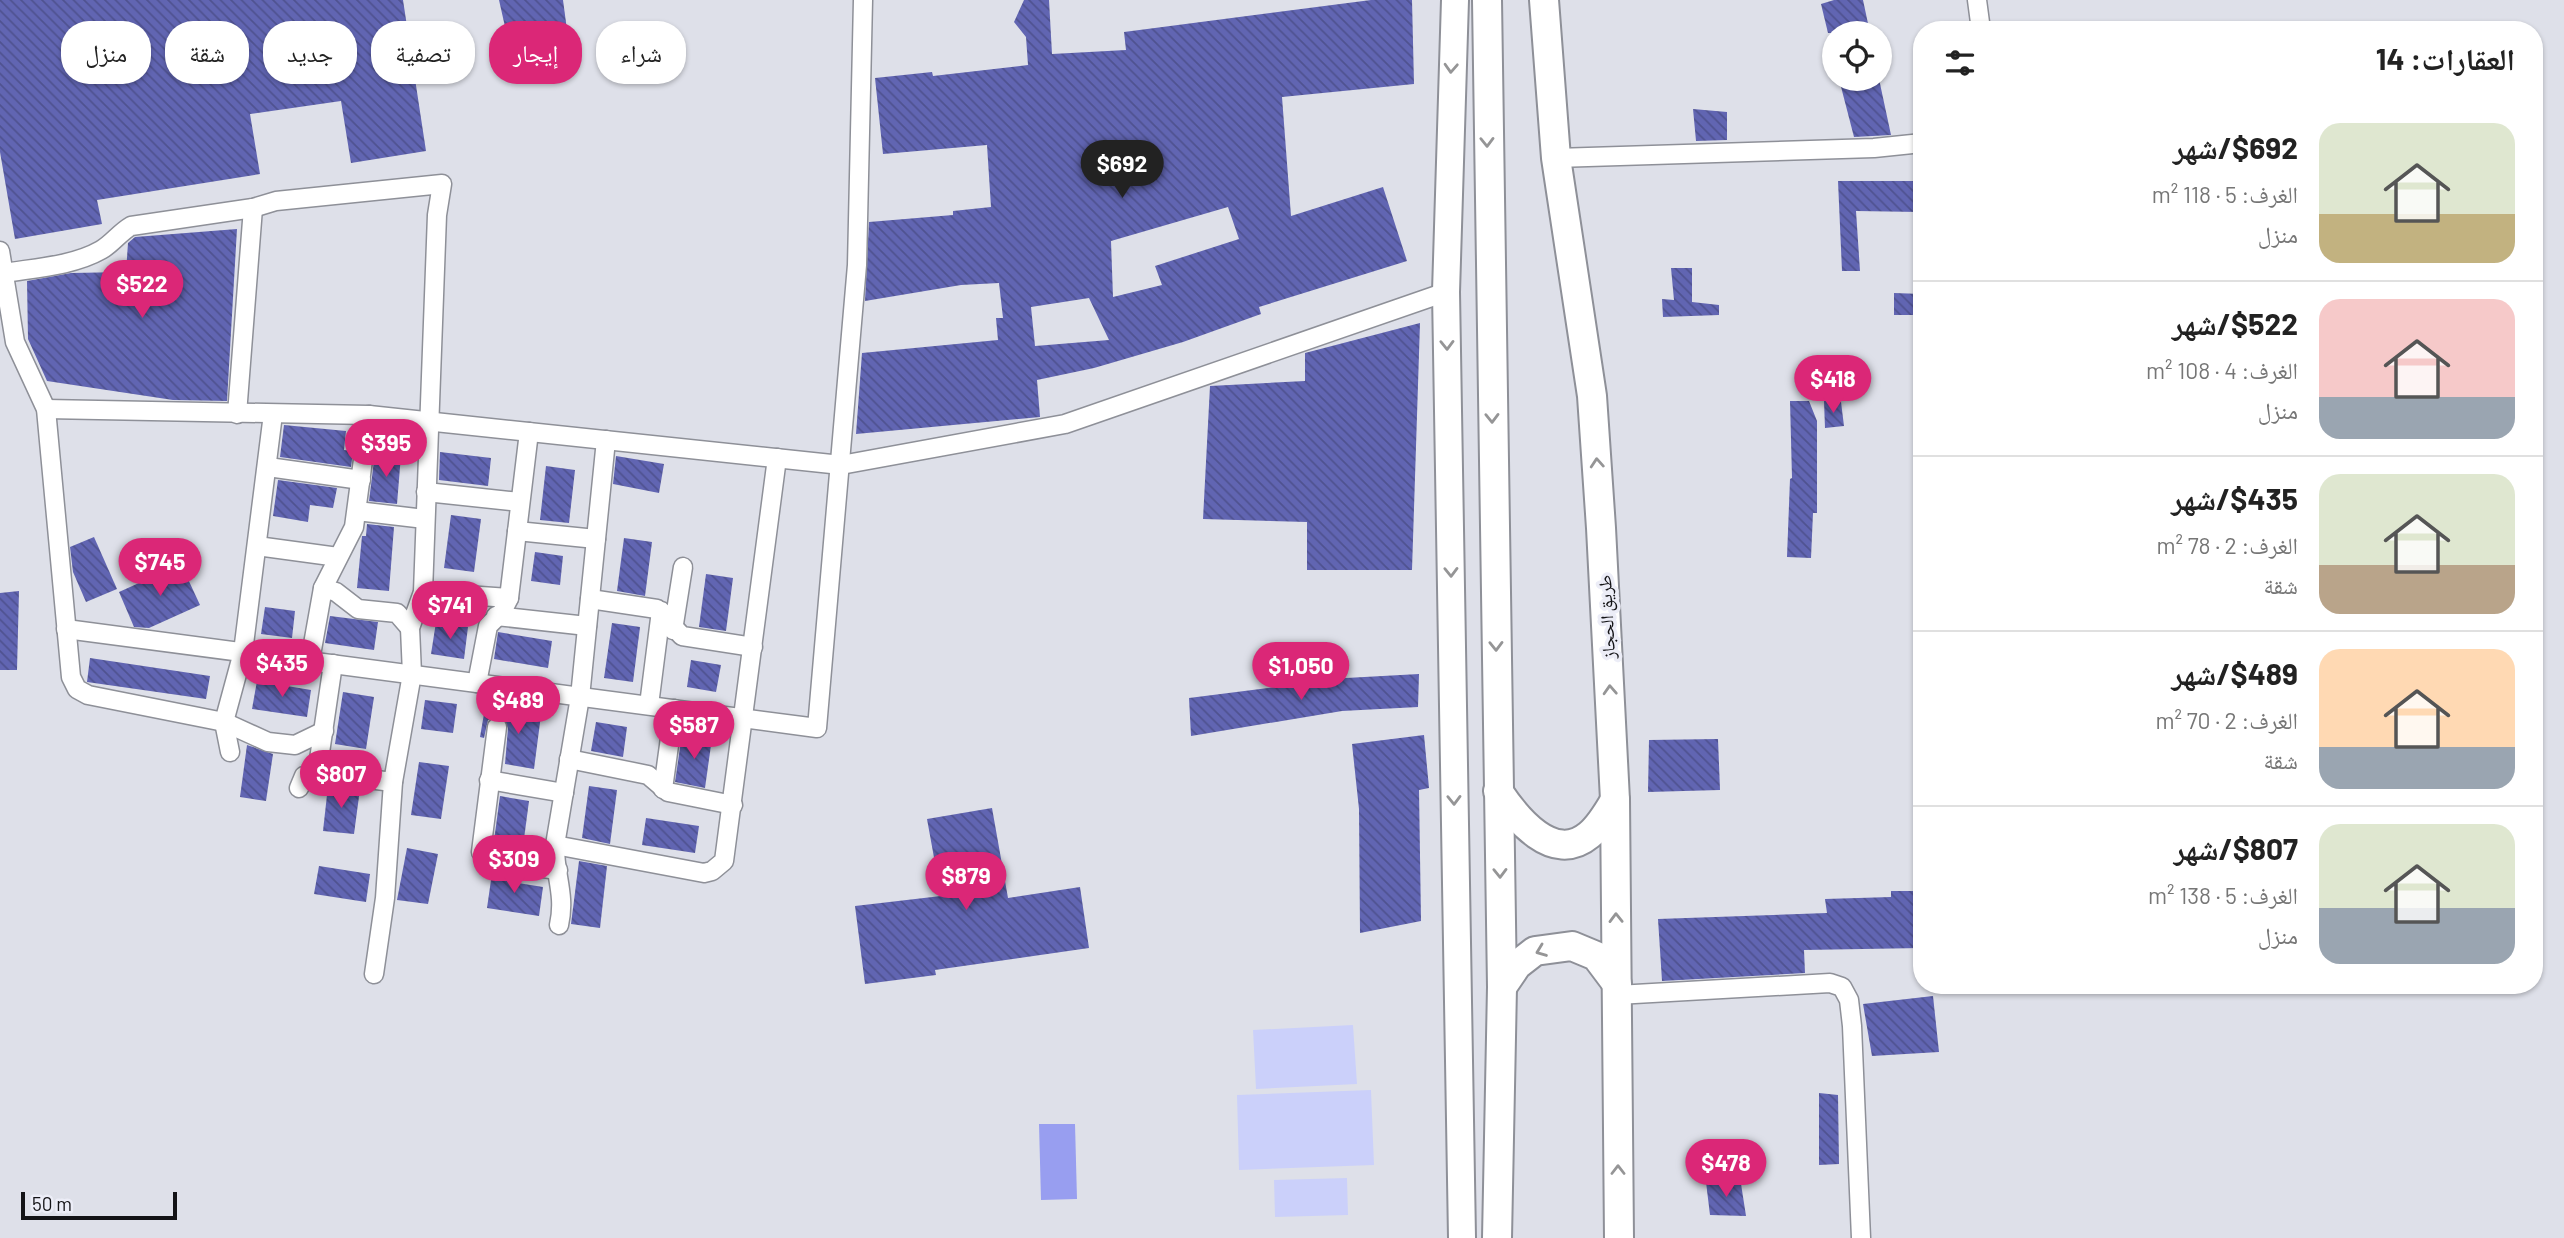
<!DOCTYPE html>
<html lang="ar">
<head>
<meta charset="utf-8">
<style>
  :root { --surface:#fff; --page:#f6f6f6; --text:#222; --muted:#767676; --line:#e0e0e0; --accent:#db2777 }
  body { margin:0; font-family:Barlow,"Noto Naskh Arabic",sans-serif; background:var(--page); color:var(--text); direction:rtl; height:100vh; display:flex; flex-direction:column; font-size:26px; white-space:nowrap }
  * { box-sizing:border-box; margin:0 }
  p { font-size:23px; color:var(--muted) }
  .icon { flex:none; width:38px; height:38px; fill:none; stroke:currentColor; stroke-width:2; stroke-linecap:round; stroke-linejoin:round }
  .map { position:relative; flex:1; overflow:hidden; direction:ltr }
  .sheet { position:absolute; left:1913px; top:21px; width:630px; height:973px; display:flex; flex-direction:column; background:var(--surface); border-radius:28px; box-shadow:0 2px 5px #0004; direction:rtl }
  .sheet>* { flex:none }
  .banner { position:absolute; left:21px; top:21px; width:665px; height:63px; direction:rtl; display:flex; gap:14px }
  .fabs { position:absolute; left:1822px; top:21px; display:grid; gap:14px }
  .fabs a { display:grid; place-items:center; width:70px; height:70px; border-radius:50%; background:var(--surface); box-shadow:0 2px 5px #0004; font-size:35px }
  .scale { position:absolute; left:21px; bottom:18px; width:156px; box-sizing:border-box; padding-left:7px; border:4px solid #131316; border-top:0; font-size:19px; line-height:24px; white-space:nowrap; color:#131316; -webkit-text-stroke:5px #ecedf7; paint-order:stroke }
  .price { position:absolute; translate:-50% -60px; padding:0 16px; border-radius:24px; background:var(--accent); color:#fff; font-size:23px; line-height:46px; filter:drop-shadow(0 2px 4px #0008) }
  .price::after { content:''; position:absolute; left:50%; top:42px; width:21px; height:16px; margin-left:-10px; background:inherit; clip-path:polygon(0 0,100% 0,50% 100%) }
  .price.on { background:#222; color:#fff }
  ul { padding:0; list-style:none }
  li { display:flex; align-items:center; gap:21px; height:175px; padding:0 28px }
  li+li { border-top:2px solid var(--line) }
  li span { display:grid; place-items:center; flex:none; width:196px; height:140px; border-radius:21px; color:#555 }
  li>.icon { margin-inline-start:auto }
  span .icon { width:84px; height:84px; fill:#fffc; stroke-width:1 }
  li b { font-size:30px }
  h2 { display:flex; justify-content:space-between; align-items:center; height:84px; padding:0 28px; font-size:30px }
  .pill { padding:0 24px; border-radius:28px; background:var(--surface); box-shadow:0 2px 5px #0004; font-size:24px; line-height:63px }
  .pill.on { background:var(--accent); color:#fff }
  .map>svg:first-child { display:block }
</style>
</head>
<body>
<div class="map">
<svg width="2564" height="1238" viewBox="0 0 2564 1238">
  <defs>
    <pattern id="building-back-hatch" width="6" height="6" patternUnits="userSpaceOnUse" patternTransform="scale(1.75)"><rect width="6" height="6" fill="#6165b2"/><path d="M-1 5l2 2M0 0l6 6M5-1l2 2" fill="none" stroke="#4f5290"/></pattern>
  </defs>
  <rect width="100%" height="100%" fill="#dee0e9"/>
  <g fill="#cbd0fa">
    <path d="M 1353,1025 L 1357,1084 L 1256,1089 L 1253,1030 Z"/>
    <path d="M 1371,1090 L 1374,1165 L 1239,1170 L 1237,1095 Z"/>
    <path d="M 1347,1178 L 1348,1215 L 1275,1217 L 1274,1180 Z"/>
  </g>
  <path fill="#989ef0" d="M 1039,1124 L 1075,1124 L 1077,1199 L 1041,1200 Z"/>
  <g fill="url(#building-back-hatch)" fill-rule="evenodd">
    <path d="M 0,0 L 403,0 L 426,151 L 351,163 L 341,101 L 250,114 L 260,174 L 97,200 L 102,224 L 15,239 L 0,152 Z"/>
    <path d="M 499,0 L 563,0 L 567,30 L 508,40 Z"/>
    <path d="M 1024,0 L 1049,0 L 1052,54 L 1126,50 L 1124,32 L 1371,0 L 1412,0 L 1414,84 L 1282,97 L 1291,216 L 1383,187 L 1407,261 L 1259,307 L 1261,314 L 1183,342 L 1094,368 L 1037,380 L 1040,417 L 856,434 L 862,353 L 998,340 L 996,318 L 1003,318 L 999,283 L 961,285 L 865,301 L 869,222 L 953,215 L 953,211 L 991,207 L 987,145 L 883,154 L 875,78 L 932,72 L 933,76 L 1028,65 L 1026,37 L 1014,22 ZM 1228,207 L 1239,239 L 1155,266 L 1162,285 L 1113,297 L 1111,241 ZM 1089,298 L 1109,340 L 1035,346 L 1031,307 Z"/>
    <path d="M 1834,0 L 1863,0 L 1870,33 L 1828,33 L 1821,4 Z"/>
    <path d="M 1839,79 L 1879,79 L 1891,135 L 1854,137 Z"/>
    <path d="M 1693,109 L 1727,112 L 1727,140 L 1696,141 Z"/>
    <path d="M 1838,181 L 1919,181 L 1919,212 L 1856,211 L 1860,271 L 1842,271 Z"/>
    <path d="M 237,229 L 227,401 L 173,400 L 47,381 L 28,339 L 27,281 L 71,273 L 126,272 L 128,243 L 135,237 Z"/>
    <path d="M 1671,268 L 1692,268 L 1692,302 L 1719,305 L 1719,315 L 1663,317 L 1662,299 L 1674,300 Z"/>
    <path d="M 1894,293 L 1922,294 L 1922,315 L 1894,315 Z"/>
    <path d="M 1420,323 L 1412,570 L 1307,570 L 1307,522 L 1203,519 L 1210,386 L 1305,381 L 1305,353 Z"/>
    <path d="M 1790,401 L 1809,401 L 1817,421 L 1817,513 L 1813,513 L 1811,558 L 1787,557 L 1790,479 L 1792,478 Z"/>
    <path d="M 1824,401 L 1841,402 L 1844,426 L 1825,428 Z"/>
    <path d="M 284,425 L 346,431 L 344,450 L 353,451 L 351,467 L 280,457 Z"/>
    <path d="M 440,452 L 491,458 L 488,486 L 439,480 Z"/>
    <path d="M 375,453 L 401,455 L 397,504 L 369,501 Z"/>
    <path d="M 616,456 L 664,464 L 659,493 L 613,484 Z"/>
    <path d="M 546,466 L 575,470 L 569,523 L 540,520 Z"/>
    <path d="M 278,480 L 337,488 L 333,508 L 310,505 L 308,522 L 273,516 Z"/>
    <path d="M 451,515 L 481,519 L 474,572 L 444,568 Z"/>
    <path d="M 367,524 L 394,527 L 389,591 L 357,588 L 362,536 L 366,536 Z"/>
    <path d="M 94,537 L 117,589 L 86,602 L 73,572 L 70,547 Z"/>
    <path d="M 624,538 L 652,542 L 645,596 L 617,591 Z"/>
    <path d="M 535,552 L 563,556 L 560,585 L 531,581 Z"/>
    <path d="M 181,564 L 200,605 L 149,628 L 134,627 L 119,592 Z"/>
    <path d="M 706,574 L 733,578 L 726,631 L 699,627 Z"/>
    <path d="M 19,591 L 17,670 L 0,670 L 0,593 Z"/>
    <path d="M 265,607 L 295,611 L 292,638 L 261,634 Z"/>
    <path d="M 330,616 L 378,622 L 374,650 L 325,643 Z"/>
    <path d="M 436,622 L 468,627 L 464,659 L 431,654 Z"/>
    <path d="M 612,623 L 640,627 L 633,682 L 604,678 Z"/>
    <path d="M 498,632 L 552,641 L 548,668 L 494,659 Z"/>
    <path d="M 90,658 L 210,676 L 206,699 L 87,682 Z"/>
    <path d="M 691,660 L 721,665 L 716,692 L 687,687 Z"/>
    <path d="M 1419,674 L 1418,707 L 1342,711 L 1191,736 L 1189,698 L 1346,678 Z"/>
    <path d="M 257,681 L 311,690 L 307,717 L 252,709 Z"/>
    <path d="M 343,692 L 374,697 L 366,749 L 335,744 Z"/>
    <path d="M 425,700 L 457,704 L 453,733 L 421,729 Z"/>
    <path d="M 485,708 L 541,715 L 534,769 L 505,764 L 508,728 L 503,718 L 498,716 L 488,720 L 484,738 L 480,737 Z"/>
    <path d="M 596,722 L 627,727 L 623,757 L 591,751 Z"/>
    <path d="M 682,734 L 712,738 L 705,788 L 675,782 Z"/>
    <path d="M 1424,735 L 1429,788 L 1419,790 L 1421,921 L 1360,933 L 1359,809 L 1352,744 Z"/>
    <path d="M 1718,739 L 1720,790 L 1648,792 L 1649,740 Z"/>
    <path d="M 247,745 L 273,754 L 266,801 L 240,797 Z"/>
    <path d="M 419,762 L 449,766 L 441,819 L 411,815 Z"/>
    <path d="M 328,786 L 360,789 L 354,834 L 323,831 Z"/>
    <path d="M 589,786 L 617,790 L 610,844 L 582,838 Z"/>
    <path d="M 500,796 L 529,801 L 522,854 L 493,848 Z"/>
    <path d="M 992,808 L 1008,898 L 1080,887 L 1089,948 L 935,970 L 936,975 L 865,984 L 855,906 L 941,896 L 927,819 Z"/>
    <path d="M 646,818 L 699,826 L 695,853 L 642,845 Z"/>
    <path d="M 407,848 L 438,854 L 428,904 L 397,900 Z"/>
    <path d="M 579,861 L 607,866 L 600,928 L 571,924 Z"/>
    <path d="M 319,866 L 370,874 L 366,902 L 314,894 Z"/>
    <path d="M 492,873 L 519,876 L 518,883 L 543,887 L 539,916 L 487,908 Z"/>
    <path d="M 1891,891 L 1922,891 L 1922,948 L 1804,950 L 1805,973 L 1662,981 L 1658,919 L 1827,913 L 1825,899 L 1891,897 Z"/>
    <path d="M 1933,996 L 1939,1052 L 1872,1056 L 1863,1004 Z"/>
    <path d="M 1819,1093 L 1838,1095 L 1839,1164 L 1819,1165 Z"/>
    <path d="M 1706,1182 L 1741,1184 L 1746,1216 L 1710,1215 Z"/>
  </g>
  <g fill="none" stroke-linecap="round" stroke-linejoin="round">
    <defs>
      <g id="street">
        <path d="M 1977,0 L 1981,30"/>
        <path d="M 1556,158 L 1874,148 L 1922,143"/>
        <path d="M 0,251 L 15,342 L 46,409 L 71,677 L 77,689 L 88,695 L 224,722 L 268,742 L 295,745 L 324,731"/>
        <path d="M 4,273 C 34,268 73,266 101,250 C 112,244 119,233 131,226 L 253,208 L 276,201 L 442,184 L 437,215 L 423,592 L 410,628 L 412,674 L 393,782 L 385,898 L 374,974"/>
        <path d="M 46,409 L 369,415 L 841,465 L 1065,424 L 1446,292"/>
        <path d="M 237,414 L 253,208"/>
        <path d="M 268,467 L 361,480"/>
        <path d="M 426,492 L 520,502"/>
        <path d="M 357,511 L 425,519"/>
        <path d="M 517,531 L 596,539"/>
        <path d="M 257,546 L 338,557"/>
        <path d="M 323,588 L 336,592 L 358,609 L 397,613 L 410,628"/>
        <path d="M 423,592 L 509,598"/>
        <path d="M 590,599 L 657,609 L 682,636 L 753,647"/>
        <path d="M 496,616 L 587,626"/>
        <path d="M 66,629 L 817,728 L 857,265 L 863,0"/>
        <path d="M 673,630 L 683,567"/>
        <path d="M 310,661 L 323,588 L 354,527 L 369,415"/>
        <path d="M 477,683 L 488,626 L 502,612 L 509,598 L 529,432"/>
        <path d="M 649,705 L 661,611"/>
        <path d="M 497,727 L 481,852 L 490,861 L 558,870"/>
        <path d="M 230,752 L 224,722 L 243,652 L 273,414"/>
        <path d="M 569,759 L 648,775 L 668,792 L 733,805"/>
        <path d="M 317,773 L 393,782"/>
        <path d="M 489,780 L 564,793"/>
        <path d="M 299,788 L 304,776 L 317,773 L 333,664"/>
        <path d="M 663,789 L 674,709"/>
        <path d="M 555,845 L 704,873 L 712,871 L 724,861 L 777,458"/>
        <path d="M 559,925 C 566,894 554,874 555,845 L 580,697 L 606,440"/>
        <path d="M 1617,995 L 1830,983 L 1842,987 L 1849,1000 L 1852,1026 L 1861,1238"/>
      </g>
      <path id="secondary" d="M 1455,0 L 1446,292 L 1462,1238"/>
      <g id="primary">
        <path d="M 1487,0 L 1502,987 L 1497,1238"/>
        <path d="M 1544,0 L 1556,158 L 1592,396 L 1601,528 L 1615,800 L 1619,1238"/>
        <path d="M 1498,791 C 1516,818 1553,865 1589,835 C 1600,826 1608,812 1615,800"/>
        <path d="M 1502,987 L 1517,965 L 1535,951 L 1572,946 L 1596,956 L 1617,984"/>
      </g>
    </defs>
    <use href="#street" stroke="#8e9098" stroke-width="21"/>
    <use href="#secondary" stroke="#8e9098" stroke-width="30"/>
    <use href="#primary" stroke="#8e9098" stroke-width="32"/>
    <use href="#street" stroke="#fff" stroke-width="18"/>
    <use href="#secondary" stroke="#fff" stroke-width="26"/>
    <use href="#primary" stroke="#fff" stroke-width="28"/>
  </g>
  <defs><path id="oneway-chevron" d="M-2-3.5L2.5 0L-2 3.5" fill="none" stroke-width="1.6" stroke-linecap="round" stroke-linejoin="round" transform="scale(1.75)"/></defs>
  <g stroke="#959596">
    <use href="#oneway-chevron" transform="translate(1451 68) rotate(93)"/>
    <use href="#oneway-chevron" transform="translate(1487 142) rotate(89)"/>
    <use href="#oneway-chevron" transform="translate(1447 345) rotate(89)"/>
    <use href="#oneway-chevron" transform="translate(1492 418) rotate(89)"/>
    <use href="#oneway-chevron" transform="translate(1597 463) rotate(-94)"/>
    <use href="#oneway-chevron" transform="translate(1451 572) rotate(89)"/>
    <use href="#oneway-chevron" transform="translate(1496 646) rotate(89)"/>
    <use href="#oneway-chevron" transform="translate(1610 690) rotate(-93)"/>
    <use href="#oneway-chevron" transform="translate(1454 800) rotate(89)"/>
    <use href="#oneway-chevron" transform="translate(1500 873) rotate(89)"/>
    <use href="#oneway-chevron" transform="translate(1616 918) rotate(-91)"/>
    <use href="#oneway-chevron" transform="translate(1541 951) rotate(159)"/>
    <use href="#oneway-chevron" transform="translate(1618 1170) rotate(-90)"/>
  </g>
  <g text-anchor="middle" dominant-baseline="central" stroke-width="7" stroke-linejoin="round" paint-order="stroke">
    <g font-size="18" fill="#131316" stroke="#ecedf7">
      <text transform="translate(1606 617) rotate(-93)">طريق الحجاز</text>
    </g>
  </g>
</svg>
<div class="fabs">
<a><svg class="icon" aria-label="locate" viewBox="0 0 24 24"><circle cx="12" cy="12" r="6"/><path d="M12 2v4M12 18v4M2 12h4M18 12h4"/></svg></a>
</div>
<div class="scale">50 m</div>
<b class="price on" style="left:1122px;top:200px">$692</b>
<b class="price" style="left:142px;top:320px">$522</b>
<b class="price" style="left:1833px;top:415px">$418</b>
<b class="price" style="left:386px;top:479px">$395</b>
<b class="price" style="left:160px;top:598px">$745</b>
<b class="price" style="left:450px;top:641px">$741</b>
<b class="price" style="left:282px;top:699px">$435</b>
<b class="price" style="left:1301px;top:702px">$1,050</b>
<b class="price" style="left:518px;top:736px">$489</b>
<b class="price" style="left:694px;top:761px">$587</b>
<b class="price" style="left:341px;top:810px">$807</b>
<b class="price" style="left:514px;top:895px">$309</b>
<b class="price" style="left:966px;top:912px">$879</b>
<b class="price" style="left:1726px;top:1199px">$478</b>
<div class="banner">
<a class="pill">شراء</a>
<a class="pill on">إيجار</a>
<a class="pill">تصفية</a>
<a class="pill">جديد</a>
<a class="pill">شقة</a>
<a class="pill">منزل</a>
</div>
<section class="sheet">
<h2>العقارات: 14<svg class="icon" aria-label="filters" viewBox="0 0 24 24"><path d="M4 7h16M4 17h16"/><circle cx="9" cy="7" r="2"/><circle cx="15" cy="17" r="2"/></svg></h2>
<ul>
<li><span style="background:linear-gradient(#dfe7d0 65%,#c2b280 0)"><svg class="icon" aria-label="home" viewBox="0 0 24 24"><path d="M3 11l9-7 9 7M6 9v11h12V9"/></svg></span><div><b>$692/شهر</b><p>الغرف: 5 · 118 m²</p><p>منزل</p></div></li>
<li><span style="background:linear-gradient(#f6c9c9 70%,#9aa5b1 0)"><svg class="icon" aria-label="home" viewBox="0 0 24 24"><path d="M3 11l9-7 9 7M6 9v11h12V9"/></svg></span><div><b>$522/شهر</b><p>الغرف: 4 · 108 m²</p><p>منزل</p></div></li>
<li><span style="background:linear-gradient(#dfe7d0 65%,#b9a48a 0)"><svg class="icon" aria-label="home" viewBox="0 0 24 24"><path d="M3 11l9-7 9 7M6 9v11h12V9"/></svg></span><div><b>$435/شهر</b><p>الغرف: 2 · 78 m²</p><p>شقة</p></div></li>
<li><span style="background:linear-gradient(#ffd9b3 70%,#9aa5b1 0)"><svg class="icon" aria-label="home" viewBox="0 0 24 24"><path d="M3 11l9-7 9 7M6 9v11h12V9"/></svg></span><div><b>$489/شهر</b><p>الغرف: 2 · 70 m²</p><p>شقة</p></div></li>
<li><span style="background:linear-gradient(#dfe7d0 60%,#9aa5b1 0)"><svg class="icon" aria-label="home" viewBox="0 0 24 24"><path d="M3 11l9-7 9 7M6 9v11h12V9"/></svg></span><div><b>$807/شهر</b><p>الغرف: 5 · 138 m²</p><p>منزل</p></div></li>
</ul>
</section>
</div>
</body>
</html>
